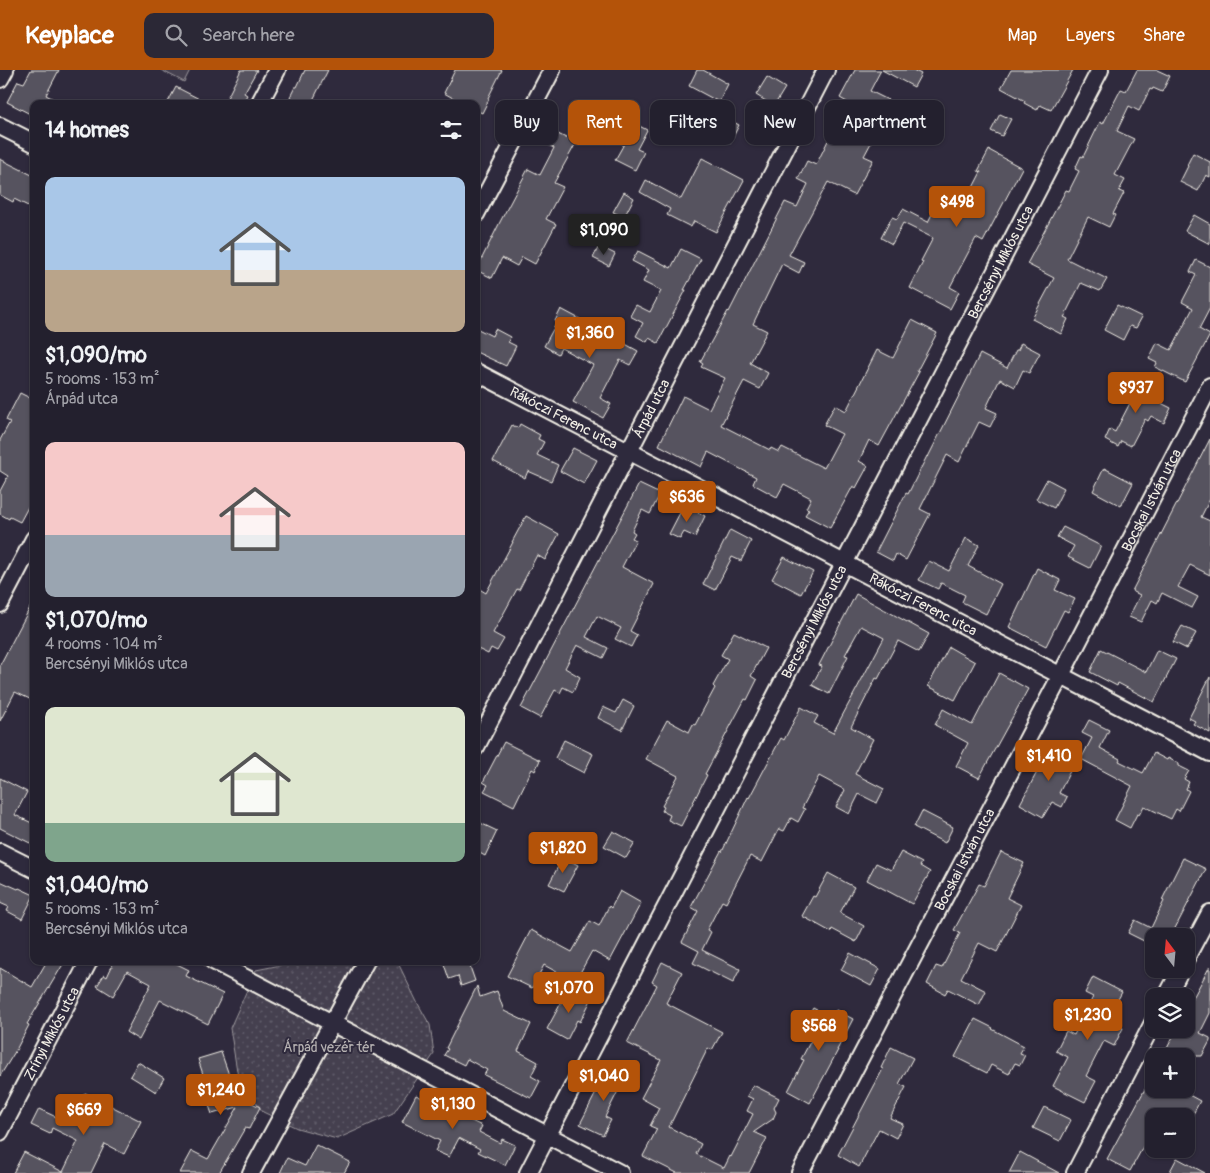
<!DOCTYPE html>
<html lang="en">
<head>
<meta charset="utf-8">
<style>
  :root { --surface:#23202e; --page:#2b2836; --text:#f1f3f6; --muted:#a3a3aa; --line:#403e4a; --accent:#b45309 }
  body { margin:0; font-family:Pangolin,sans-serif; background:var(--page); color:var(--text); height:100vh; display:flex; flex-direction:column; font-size:19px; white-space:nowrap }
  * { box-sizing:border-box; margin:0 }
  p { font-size:16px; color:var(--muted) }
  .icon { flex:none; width:28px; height:28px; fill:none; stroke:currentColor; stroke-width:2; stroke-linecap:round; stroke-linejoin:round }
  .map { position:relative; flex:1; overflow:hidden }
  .panel { position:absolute; left:30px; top:30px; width:450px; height:865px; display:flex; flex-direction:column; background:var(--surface); border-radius:10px; box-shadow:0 1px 4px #0004,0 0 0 1px var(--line) }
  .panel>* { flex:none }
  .guide { position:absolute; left:495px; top:30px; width:475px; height:45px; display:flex; gap:10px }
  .needle { width:32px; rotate:344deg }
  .fabs { position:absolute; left:1145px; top:858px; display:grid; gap:10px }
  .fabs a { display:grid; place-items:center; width:50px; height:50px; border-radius:10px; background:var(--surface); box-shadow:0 1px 4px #0004,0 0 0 1px var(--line); font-size:25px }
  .price { position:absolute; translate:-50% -42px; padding:0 11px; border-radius:5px; background:var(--accent); color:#fff; font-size:16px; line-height:32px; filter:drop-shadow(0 1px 2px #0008) }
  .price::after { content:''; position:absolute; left:50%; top:30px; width:15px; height:11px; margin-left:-8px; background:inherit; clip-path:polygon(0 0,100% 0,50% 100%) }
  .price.on { background:#222; color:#fff }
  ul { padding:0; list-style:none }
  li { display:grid; align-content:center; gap:10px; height:265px; padding:0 15px }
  li span { display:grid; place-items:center; height:155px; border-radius:10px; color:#555 }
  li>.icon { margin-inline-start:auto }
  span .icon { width:90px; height:90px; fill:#fffc; stroke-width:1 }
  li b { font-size:21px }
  h2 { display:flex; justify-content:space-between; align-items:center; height:60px; padding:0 15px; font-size:21px }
  .chip { padding:0 18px; border-radius:10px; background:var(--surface); box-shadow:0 1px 4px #0004,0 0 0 1px var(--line); font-size:18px; line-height:45px }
  .chip.on { background:var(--accent); color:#fff }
  header { display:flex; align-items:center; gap:30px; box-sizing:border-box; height:70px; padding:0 25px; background:var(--accent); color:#fff }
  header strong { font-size:24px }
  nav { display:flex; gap:28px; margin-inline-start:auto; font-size:18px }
  .search { width:350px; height:45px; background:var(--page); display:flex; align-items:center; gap:12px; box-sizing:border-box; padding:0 18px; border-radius:10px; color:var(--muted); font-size:19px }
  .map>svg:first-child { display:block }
</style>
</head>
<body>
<header>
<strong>Keyplace</strong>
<div class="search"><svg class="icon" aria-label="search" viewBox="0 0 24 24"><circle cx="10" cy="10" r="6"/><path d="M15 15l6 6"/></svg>Search here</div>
<nav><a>Map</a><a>Layers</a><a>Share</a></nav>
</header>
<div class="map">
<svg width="1210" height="1103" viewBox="0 0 1210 1103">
  <defs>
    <pattern id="park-dots" width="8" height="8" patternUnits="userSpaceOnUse" patternTransform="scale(1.25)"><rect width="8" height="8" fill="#454050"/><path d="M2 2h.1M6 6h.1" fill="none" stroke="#605c69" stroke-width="1.8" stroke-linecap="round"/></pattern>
  </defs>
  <rect width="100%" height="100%" fill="#2f2a3d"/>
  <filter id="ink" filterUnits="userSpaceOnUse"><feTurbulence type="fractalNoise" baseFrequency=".02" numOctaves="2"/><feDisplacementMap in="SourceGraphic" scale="10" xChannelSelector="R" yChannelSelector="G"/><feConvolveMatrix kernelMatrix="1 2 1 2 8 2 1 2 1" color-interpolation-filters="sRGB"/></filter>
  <g filter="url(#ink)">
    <path fill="#454050" stroke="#9c989c" d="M 161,0 L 190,0 L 184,12 Z"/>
    <path fill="url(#park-dots)" stroke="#9c989c" d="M 283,891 L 397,891 L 417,932 L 430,955 L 434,984 L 393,1044 L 337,1069 L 297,1058 L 263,1042 L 238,1007 L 230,958 L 256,900 L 281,895 Z"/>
    <g fill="#56525f" stroke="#f4f1e8">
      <path d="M 31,0 L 59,0 L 46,25 L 63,34 L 34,34 L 34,46 L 7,32 L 18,11 L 24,13 Z"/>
      <path d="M 241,0 L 257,0 L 244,23 L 247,25 L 242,34 L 224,34 Z"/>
      <path d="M 305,0 L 328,0 L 311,34 L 289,34 L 292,29 L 290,27 L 295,17 L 297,17 Z"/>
      <path d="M 455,0 L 502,0 L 488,28 L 489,29 L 482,43 L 476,40 L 476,34 L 464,34 L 444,23 Z"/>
      <path d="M 697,0 L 703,0 L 728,14 L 719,32 L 689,16 Z"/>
      <path d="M 855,0 L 881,0 L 870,21 L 888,30 L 874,56 L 879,58 L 864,86 L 873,90 L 854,125 L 828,112 L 789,185 L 804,192 L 799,203 L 782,194 L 753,254 L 767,261 L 750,293 L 768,303 L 760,319 L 744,311 L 721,355 L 770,380 L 771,378 L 779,382 L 782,377 L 824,398 L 842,364 L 824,355 L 835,335 L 846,341 L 877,280 L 893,288 L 912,250 L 937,263 L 917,301 L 919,302 L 879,376 L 869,370 L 859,391 L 868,396 L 856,418 L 853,416 L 830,458 L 805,445 L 809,439 L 806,438 L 811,428 L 784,414 L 777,427 L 753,414 L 756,407 L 708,382 L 701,397 L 659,375 L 683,326 L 709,339 L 725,308 L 701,297 L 703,294 L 700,292 L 728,241 L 729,242 L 785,132 L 797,137 L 808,114 L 798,109 L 807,91 L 816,95 L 847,32 L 840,28 Z"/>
      <path d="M 882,0 L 913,0 L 921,4 L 914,17 Z"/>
      <path d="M 1011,0 L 1073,0 L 1051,40 L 1040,35 L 1037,40 L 1024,33 L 1025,31 L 1001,18 Z"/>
      <path d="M 1137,0 L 1157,0 L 1170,6 L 1162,22 L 1153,18 L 1152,20 L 1150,19 L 1139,41 L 1129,36 L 1117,61 L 1134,69 L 1115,105 L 1125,110 L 1119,121 L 1124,123 L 1113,144 L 1115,145 L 1109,157 L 1088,147 L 1067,189 L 1107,209 L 1100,221 L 1081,213 L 1066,243 L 1067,243 L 1064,247 L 1068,249 L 1061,264 L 1032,249 L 1054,208 L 1027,194 L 1066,120 L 1069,121 L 1079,101 L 1075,99 L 1081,86 L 1083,87 L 1100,52 L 1103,54 L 1121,19 L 1126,21 Z"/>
      <path d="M 767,7 L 785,18 L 774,36 L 756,25 Z"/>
      <path d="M 176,17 L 209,34 L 167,34 Z"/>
      <path d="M 713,41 L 739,55 L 730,73 L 703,59 Z"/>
      <path d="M 1000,44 L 1011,49 L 1002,66 L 991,61 Z"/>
      <path d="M 620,46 L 647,60 L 637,79 L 644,82 L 635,100 L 615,90 L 629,65 L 614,57 Z"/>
      <path d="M 554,62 L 576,73 L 554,113 L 563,117 L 546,149 L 556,154 L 535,194 L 522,187 L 517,196 L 502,188 L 492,208 L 476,200 L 500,152 L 528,99 L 540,105 L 554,78 L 548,75 Z"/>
      <path d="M 989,80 L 1022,98 L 983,172 L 976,168 L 950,217 L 959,222 L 950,239 L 910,218 L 923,192 L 921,191 L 933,168 L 903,153 L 892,174 L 881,168 L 892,147 L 897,149 L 903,139 L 928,152 L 941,126 L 963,137 L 981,102 L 978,101 Z"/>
      <path d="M 1193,83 L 1210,92 L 1210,107 L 1206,105 L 1198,121 L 1180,112 L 1188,96 L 1187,95 Z"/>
      <path d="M 702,88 L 744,110 L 716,162 L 694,151 L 691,157 L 667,145 L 670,139 L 640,122 L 646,110 L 681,129 Z"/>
      <path d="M 0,89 L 34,106 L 34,139 L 14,129 L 13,132 L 0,125 Z"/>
      <path d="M 624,122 L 634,128 L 624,147 L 613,142 Z"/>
      <path d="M 1194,145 L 1210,154 L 1210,174 L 1185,161 Z"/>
      <path d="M 599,176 L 615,184 L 609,196 L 593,188 Z"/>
      <path d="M 681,179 L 701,189 L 684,220 L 686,220 L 658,273 L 649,268 L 647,272 L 636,266 L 643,253 L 630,246 L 636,235 L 650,242 L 661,221 L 643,212 L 649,200 L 632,191 L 638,181 L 671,198 Z"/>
      <path d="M 1196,190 L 1210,197 L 1210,238 L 1199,259 L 1210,265 L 1185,312 L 1155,297 L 1157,293 L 1149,289 L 1157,273 L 1171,280 L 1193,238 L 1182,232 L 1196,205 L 1190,202 Z"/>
      <path d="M 1117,235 L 1142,247 L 1136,258 L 1130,256 L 1123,270 L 1104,260 Z"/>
      <path d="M 561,239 L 589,254 L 581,267 L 602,278 L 609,265 L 638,281 L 630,295 L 620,290 L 600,328 L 611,334 L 603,348 L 573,332 L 593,295 L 561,278 L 558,284 L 544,276 L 557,252 L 555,251 Z"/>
      <path d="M 476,258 L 492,266 L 495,259 L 510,267 L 508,272 L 516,276 L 506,296 L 476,282 Z"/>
      <path d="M 1021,273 L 1040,283 L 1029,303 L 1023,300 L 1015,317 L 1000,309 L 986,338 L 997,343 L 990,357 L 979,352 L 959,392 L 947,385 L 920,439 L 930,444 L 906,490 L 896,484 L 893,491 L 876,482 L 906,423 L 908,424 L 927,386 L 928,387 L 980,284 L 1007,298 L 1016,280 L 1018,280 Z"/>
      <path d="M 1125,309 L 1148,321 L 1145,325 L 1171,338 L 1164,353 L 1151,346 L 1148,351 L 1145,349 L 1131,376 L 1121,371 L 1118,377 L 1105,370 L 1110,359 L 1115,362 L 1130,333 L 1117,326 Z"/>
      <path d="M 20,323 L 34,330 L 34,426 L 20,452 L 10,447 L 9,449 L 0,444 L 0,421 L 8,406 L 0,401 L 0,370 L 10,352 L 6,350 Z"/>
      <path d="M 520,354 L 540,365 L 538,369 L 544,372 L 537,385 L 558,395 L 551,411 L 528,401 L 525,408 L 493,391 L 512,355 L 518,358 Z"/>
      <path d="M 1210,369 L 1210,429 L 1201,447 L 1210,451 L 1210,505 L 1190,495 L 1178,517 L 1198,527 L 1192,538 L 1162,523 L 1157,533 L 1152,530 L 1141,552 L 1129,547 L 1140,525 L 1132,521 Z"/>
      <path d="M 573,378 L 597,390 L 584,414 L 560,401 Z"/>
      <path d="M 1104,398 L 1133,413 L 1121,436 L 1093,421 Z"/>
      <path d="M 1047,409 L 1064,418 L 1054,438 L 1036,429 Z"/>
      <path d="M 639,414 L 660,424 L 650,444 L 642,440 L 632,461 L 635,463 L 632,468 L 636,470 L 622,497 L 654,514 L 630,561 L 637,565 L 631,577 L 615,569 L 621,558 L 597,546 L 586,567 L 608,578 L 603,588 L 577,575 L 565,598 L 580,607 L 573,622 L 563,617 L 560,623 L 555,620 L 540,648 L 521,638 Z"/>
      <path d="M 684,435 L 705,446 L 695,467 L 684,462 L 680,469 L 669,464 Z"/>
      <path d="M 526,446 L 559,464 L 545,490 L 537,485 L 519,520 L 517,519 L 493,563 L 504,569 L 497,581 L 491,578 L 488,584 L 476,578 L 476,517 L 486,523 L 513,472 L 512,472 Z"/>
      <path d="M 1063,457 L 1101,476 L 1090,498 L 1068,487 L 1074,476 L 1057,467 Z"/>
      <path d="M 730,460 L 751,471 L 741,491 L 732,487 L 715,520 L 703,514 Z"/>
      <path d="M 966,468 L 979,475 L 968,496 L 1001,514 L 986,544 L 962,532 L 965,525 L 941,513 L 938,519 L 919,510 L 929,491 L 949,501 Z"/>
      <path d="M 784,487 L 813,502 L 801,524 L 772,509 Z"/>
      <path d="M 1037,498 L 1060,510 L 1055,520 L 1075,529 L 1068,542 L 1064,540 L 1046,576 L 1009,557 Z"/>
      <path d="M 856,524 L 929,564 L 919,582 L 898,571 L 878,609 L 876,608 L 851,657 L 873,669 L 855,704 L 884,719 L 877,733 L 859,724 L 849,744 L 836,737 L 845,720 L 819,706 L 802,738 L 805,739 L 798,752 L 791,748 L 784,761 L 779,759 L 762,792 L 750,786 L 726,833 L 722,831 L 707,860 L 711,862 L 702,880 L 740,899 L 733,913 L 693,893 L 699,881 L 682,872 L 698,841 L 691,837 L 721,781 L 722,782 L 748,727 L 749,728 L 781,668 L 784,670 L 801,637 L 818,646 L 814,653 L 833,663 L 884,568 L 861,556 L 845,585 L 848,586 L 829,624 L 812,615 L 822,596 L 819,595 Z"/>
      <path d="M 34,530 L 34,631 L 15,622 L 0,651 L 0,595 Z"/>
      <path d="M 1182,556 L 1196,563 L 1187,579 L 1173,572 Z"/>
      <path d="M 734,562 L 766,578 L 751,606 L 757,610 L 747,630 L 745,629 L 705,704 L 707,705 L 681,756 L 668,750 L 670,745 L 662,741 L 664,737 L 662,736 L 678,706 L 646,689 L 667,650 L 689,662 L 693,654 L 695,655 L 715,618 L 713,616 L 728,589 L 721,585 Z"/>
      <path d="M 949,577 L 975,592 L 955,630 L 928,616 Z"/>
      <path d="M 1101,579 L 1146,602 L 1157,580 L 1176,589 L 1154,632 L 1118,613 L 1117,616 L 1090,602 Z"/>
      <path d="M 999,603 L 1028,619 L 979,708 L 956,696 L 968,673 L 935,655 L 943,639 L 972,655 Z"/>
      <path d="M 1210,607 L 1210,663 L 1193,654 L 1195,651 L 1189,648 Z"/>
      <path d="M 623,630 L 634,636 L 622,660 L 598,648 L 603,637 L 616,643 Z"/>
      <path d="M 1089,650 L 1109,660 L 1100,678 L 1120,689 L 1119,691 L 1143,703 L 1154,683 L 1167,690 L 1168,688 L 1179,694 L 1179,696 L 1189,701 L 1184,709 L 1189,712 L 1186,719 L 1189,721 L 1179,741 L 1176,739 L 1171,749 L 1144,736 L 1139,745 L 1137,744 L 1130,758 L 1115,750 L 1132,716 L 1081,689 L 1092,668 L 1082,663 Z"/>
      <path d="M 564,670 L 593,684 L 584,703 L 555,688 Z"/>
      <path d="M 504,672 L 540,690 L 535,701 L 532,699 L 514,736 L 484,721 L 488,715 L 483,712 Z"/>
      <path d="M 1051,676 L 1076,689 L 1059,723 L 1067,727 L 1062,737 L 1052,732 L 1043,747 L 1020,734 Z"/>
      <path d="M 0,708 L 27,722 L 15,745 L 34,754 L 34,775 L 0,758 Z"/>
      <path d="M 922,741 L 953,757 L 945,773 L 914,757 Z"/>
      <path d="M 476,751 L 497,761 L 485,786 L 476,781 Z"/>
      <path d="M 613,761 L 635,773 L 626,788 L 604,776 Z"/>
      <path d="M 901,782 L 922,793 L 920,796 L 930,802 L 912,834 L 867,810 L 876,793 L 891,800 Z"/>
      <path d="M 1001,782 L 1024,793 L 1007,828 L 1021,835 L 997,882 L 979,873 L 961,908 L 986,921 L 979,935 L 948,919 L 945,924 L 927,914 L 936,896 L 942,898 L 960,863 L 954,860 L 979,814 L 984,816 Z"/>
      <path d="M 563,787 L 578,795 L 564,821 L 549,814 Z"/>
      <path d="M 1183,788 L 1206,799 L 1171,866 L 1154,866 L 1154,876 L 1128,863 L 1135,850 L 1151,858 L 1164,831 L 1162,830 Z"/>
      <path d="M 828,803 L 854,817 L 840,843 L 864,856 L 856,872 L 832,859 L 831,862 L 802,846 L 813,826 L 815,827 Z"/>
      <path d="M 0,811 L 18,819 L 19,818 L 34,825 L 22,849 L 7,841 L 9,837 L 0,833 Z"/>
      <path d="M 620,821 L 641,833 L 610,891 L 592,881 L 575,912 L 544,895 L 532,918 L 507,906 L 531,860 L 572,882 L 590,851 L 599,856 L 609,836 L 611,838 Z"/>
      <path d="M 850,883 L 880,899 L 871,916 L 841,900 Z"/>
      <path d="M 47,891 L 65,891 L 27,954 L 29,955 L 16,980 L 0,1006 L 0,898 L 32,917 Z"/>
      <path d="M 108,891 L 171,891 L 189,900 L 186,906 L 223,924 L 208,954 L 160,930 L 139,970 L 126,962 L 151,914 L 127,901 L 113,926 L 97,916 L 104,905 L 107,907 L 113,894 Z"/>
      <path d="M 453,891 L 468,891 L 475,911 L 461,916 L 458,906 L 449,909 L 444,894 Z"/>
      <path d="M 662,892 L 682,902 L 666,933 L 722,962 L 712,980 L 708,978 L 669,1057 L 701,1074 L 696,1084 L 724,1098 L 730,1086 L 731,1087 L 753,1044 L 747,1041 L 753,1029 L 747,1026 L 753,1015 L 779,1028 L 774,1038 L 776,1042 L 773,1049 L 754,1062 L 767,1068 L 749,1103 L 677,1103 L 643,1086 L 657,1059 L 650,1056 L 659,1038 L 641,1028 L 661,990 L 627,973 L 657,915 L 652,912 Z"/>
      <path d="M 1210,896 L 1210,943 L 1200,963 L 1210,968 L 1210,971 L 1202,986 L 1163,986 L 1177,959 L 1186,959 L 1186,941 Z"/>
      <path d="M 1093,907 L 1122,922 L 1107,950 L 1123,958 L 1114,976 L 1104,971 L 1086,1006 L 1096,1011 L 1085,1032 L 1053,1016 L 1068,987 L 1056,981 L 1066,961 L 1074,965 L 1093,927 L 1085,923 Z"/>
      <path d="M 477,916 L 480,927 L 497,921 L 504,941 L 531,954 L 518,981 L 538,992 L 531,1006 L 540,1011 L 531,1028 L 484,1005 L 487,1000 L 467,989 L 464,995 L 444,985 L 448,979 L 446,978 Z"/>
      <path d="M 569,918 L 591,930 L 580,952 L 577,950 L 567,970 L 547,959 Z"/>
      <path d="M 813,938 L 832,948 L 836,940 L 853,949 L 837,980 L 838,980 L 810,1033 L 788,1021 L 804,990 L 801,989 L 816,961 L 804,954 Z"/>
      <path d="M 975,949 L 993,958 L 992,959 L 1024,976 L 1020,983 L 1025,985 L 1020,995 L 1015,993 L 1009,1004 L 991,995 L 987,1003 L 955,987 Z"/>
      <path d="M 891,977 L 913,988 L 899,1014 L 906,1017 L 890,1048 L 903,1054 L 896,1068 L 879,1059 L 859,1097 L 838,1085 L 883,999 L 881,998 Z"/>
      <path d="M 221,982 L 236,1025 L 260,1037 L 249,1059 L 245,1058 L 219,1103 L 180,1103 L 192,1081 L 208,1089 L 238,1037 L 212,1044 L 207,1030 L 211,1029 L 198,989 Z"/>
      <path d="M 138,992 L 164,1008 L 156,1022 L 130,1006 Z"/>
      <path d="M 616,994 L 628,1001 L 605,1047 L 611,1050 L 603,1065 L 580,1054 L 598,1019 L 600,1021 Z"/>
      <path d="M 1145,1019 L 1178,1019 L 1200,1031 L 1192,1046 L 1154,1046 L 1154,1066 L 1150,1064 L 1130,1101 L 1107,1089 Z"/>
      <path d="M 85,1023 L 141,1051 L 124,1084 L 105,1074 L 91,1103 L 13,1103 L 24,1082 L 63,1102 L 78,1071 L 52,1058 L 50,1064 L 31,1055 L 39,1039 L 69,1053 Z"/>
      <path d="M 416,1025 L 482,1056 L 479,1062 L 500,1073 L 502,1069 L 515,1075 L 505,1095 L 478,1082 L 480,1079 L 459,1068 L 449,1087 L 435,1081 L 440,1071 L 402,1052 Z"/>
      <path d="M 1044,1037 L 1071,1050 L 1060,1071 L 1033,1058 Z"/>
      <path d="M 316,1075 L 350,1092 L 344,1103 L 280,1103 L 287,1088 L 305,1096 Z"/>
      <path d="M 1020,1082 L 1059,1103 L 1009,1103 Z"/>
      <path d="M 1177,1088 L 1205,1103 L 1169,1103 Z"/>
    </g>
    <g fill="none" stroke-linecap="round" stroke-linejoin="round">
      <defs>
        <g id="minor">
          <path d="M 0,9 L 5,0"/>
          <path d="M 259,34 L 277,0"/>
          <path d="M 0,56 L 34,73"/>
          <path d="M 476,144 L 552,0"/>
          <path id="s1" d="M 476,302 L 1210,683"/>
          <path d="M 0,534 L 34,469"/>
          <path id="s2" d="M 476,677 L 826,0"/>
          <path d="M 0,782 L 34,799"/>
          <path d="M 1186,888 L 1210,843"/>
          <path d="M 213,891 L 620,1103"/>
          <path d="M 1167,926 L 1181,899"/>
          <path id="s3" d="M 0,1062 L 89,891"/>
          <path d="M 251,1103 L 366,891"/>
          <path id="s4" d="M 528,1103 L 1100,0"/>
          <path id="s5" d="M 800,1103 L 1061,605 L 1210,316"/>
          <path d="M 1075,1103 L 1154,951"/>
        </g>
      </defs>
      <use href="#minor" stroke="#f4f1e8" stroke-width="20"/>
      <use href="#minor" stroke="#2f2a3d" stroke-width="16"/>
    </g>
  </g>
  <g text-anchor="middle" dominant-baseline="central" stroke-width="4" stroke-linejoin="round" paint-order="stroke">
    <g font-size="14" fill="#f4f1e8" stroke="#2f2a3d">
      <text stroke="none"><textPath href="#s4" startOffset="1026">Bercsényi Miklós utca</textPath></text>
      <text stroke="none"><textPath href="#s2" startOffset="381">Árpád utca</textPath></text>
      <text stroke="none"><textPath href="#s1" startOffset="99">Rákóczi Ferenc utca</textPath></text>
      <text stroke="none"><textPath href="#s5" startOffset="759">Bocskai István utca</textPath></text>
      <text stroke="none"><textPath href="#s1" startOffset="504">Rákóczi Ferenc utca</textPath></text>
      <text stroke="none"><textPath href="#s4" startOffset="621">Bercsényi Miklós utca</textPath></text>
      <text stroke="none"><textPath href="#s5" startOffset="354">Bocskai István utca</textPath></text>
      <text stroke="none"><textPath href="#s3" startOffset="111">Zrínyi Miklós utca</textPath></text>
    </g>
    <g font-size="14" fill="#b7b3b3" stroke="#2f2a3d">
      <text x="329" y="977">Árpád vezér tér</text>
    </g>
  </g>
</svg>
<div class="fabs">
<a><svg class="needle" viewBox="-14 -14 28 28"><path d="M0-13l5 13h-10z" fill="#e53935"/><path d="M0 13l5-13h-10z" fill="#a3a3aa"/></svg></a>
<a><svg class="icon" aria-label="layers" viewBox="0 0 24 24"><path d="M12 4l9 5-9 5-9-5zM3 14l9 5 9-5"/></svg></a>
<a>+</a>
<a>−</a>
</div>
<b class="price" style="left:957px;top:158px">$498</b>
<b class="price on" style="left:604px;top:186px">$1,090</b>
<b class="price" style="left:590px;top:289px">$1,360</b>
<b class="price" style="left:1136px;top:344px">$937</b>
<b class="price" style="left:687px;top:453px">$636</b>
<b class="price" style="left:1049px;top:712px">$1,410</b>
<b class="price" style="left:563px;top:804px">$1,820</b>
<b class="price" style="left:569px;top:944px">$1,070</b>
<b class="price" style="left:1088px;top:971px">$1,230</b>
<b class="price" style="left:819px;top:982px">$568</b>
<b class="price" style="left:604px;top:1032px">$1,040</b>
<b class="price" style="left:221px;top:1046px">$1,240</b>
<b class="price" style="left:453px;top:1060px">$1,130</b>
<b class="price" style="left:84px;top:1066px">$669</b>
<div class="guide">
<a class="chip">Buy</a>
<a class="chip on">Rent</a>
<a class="chip">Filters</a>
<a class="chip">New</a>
<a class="chip">Apartment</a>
</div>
<section class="panel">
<h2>14 homes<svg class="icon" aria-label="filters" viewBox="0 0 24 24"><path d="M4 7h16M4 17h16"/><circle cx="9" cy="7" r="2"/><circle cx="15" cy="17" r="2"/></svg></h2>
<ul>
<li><span style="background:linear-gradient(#a9c7e8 60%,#b9a48a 0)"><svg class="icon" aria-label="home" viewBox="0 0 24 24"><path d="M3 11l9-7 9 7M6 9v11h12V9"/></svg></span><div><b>$1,090/mo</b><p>5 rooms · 153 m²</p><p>Árpád utca</p></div></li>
<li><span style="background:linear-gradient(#f6c9c9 60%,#9aa5b1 0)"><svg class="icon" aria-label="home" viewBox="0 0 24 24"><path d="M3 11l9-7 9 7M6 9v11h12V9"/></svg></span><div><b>$1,070/mo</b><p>4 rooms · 104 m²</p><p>Bercsényi Miklós utca</p></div></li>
<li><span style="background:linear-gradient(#dfe7d0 75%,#7fa58c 0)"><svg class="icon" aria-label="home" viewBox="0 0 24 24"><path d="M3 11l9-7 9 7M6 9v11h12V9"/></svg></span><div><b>$1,040/mo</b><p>5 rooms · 153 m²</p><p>Bercsényi Miklós utca</p></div></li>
</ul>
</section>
</div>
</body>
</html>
